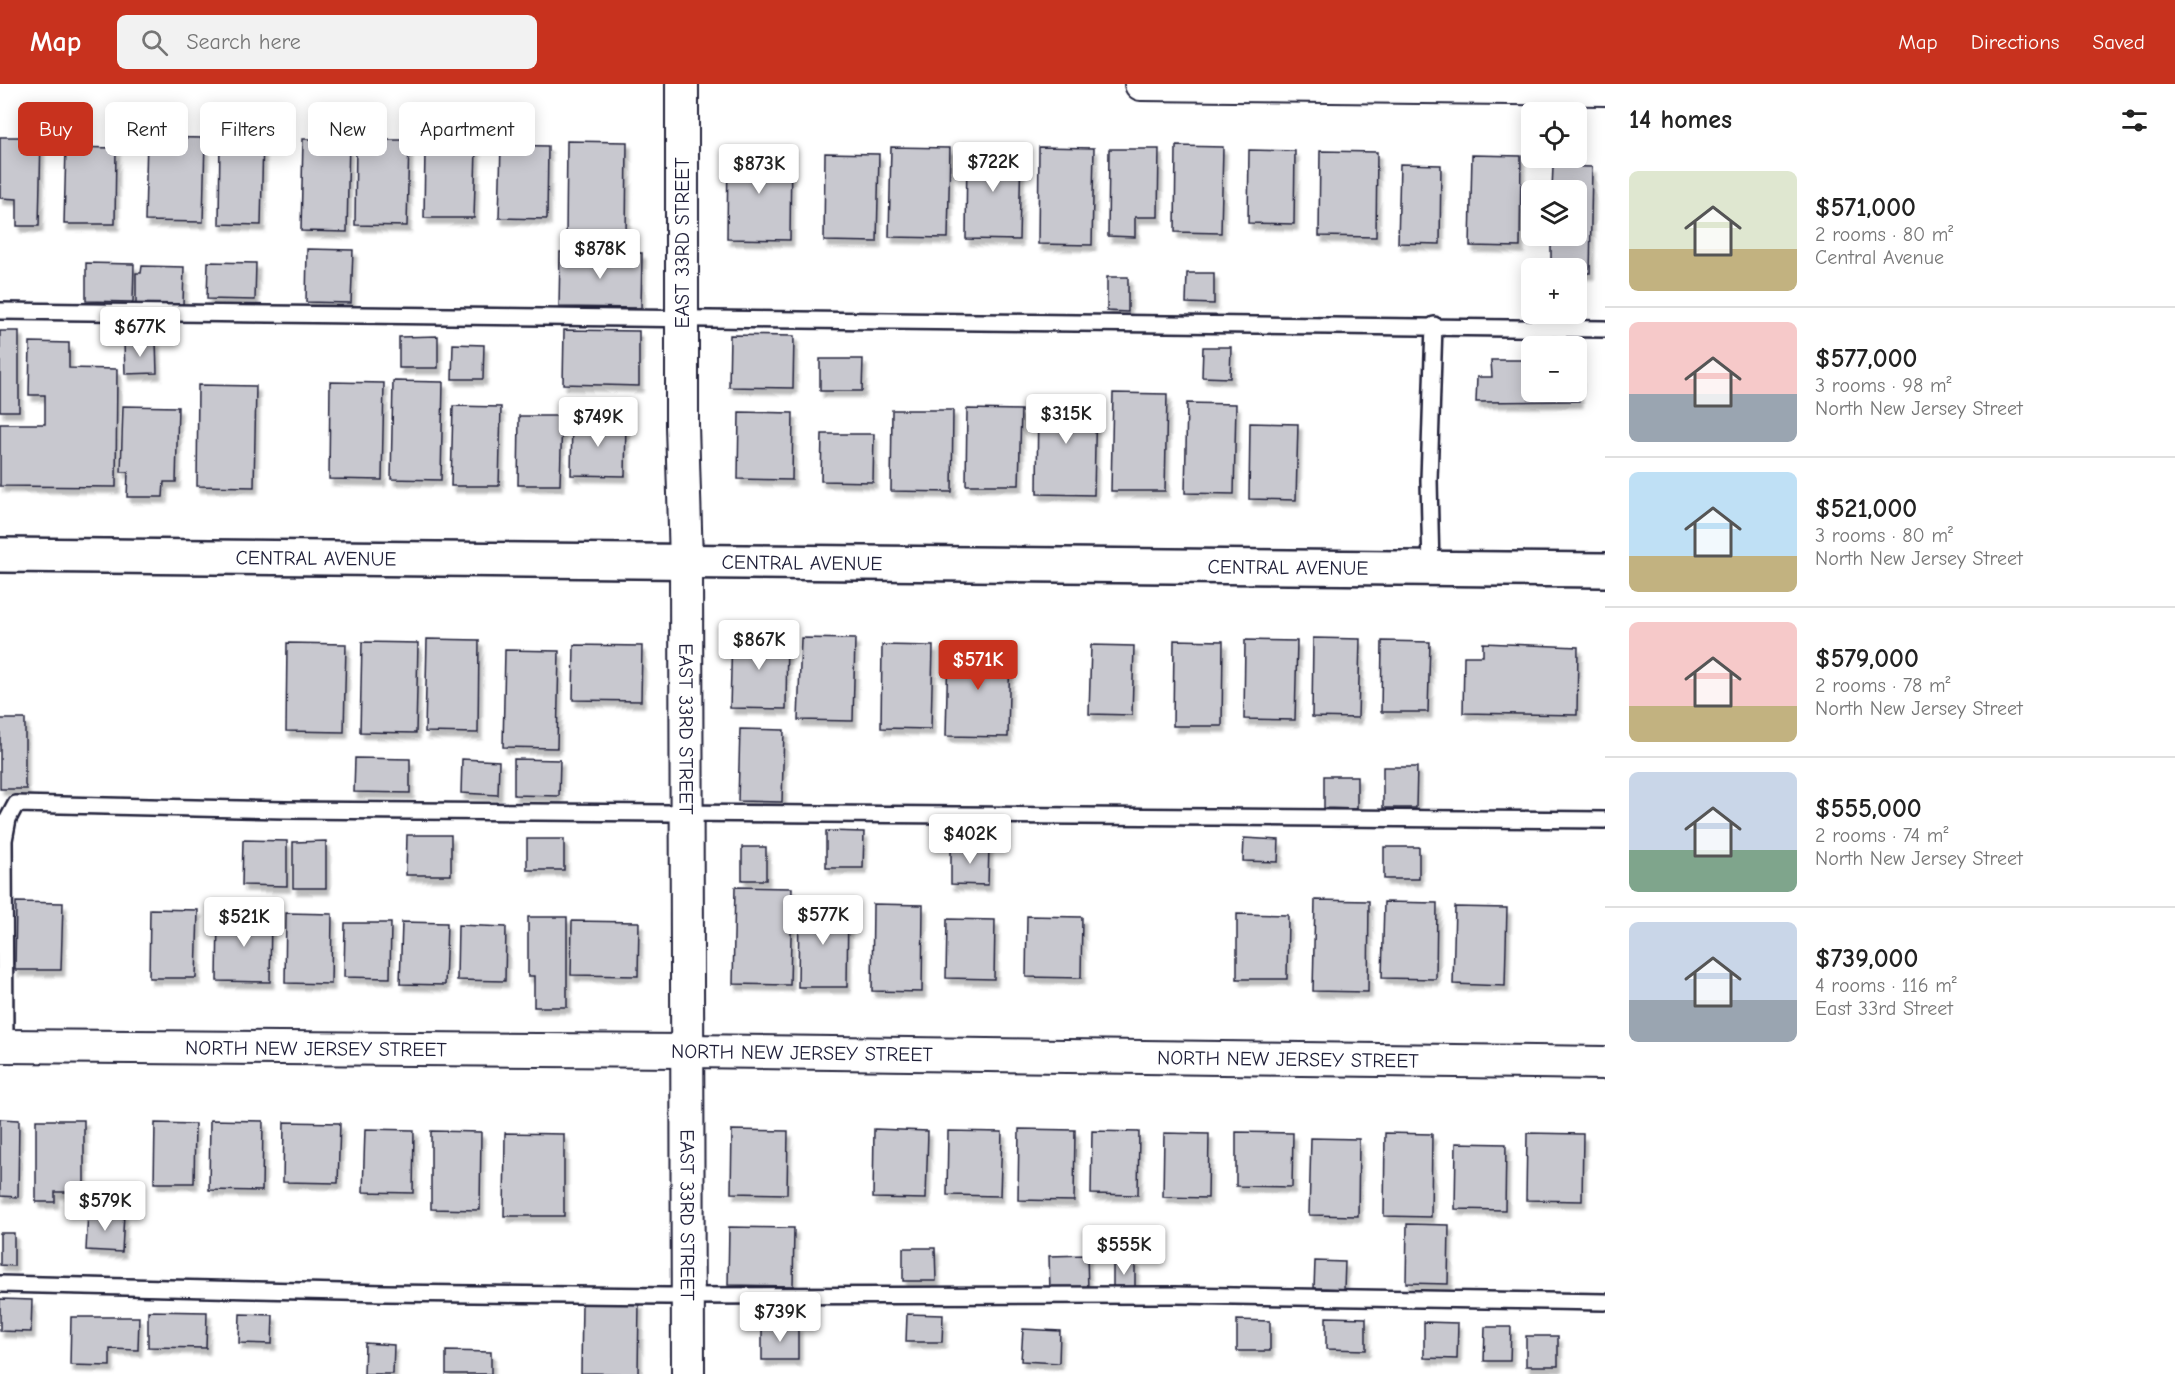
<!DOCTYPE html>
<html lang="en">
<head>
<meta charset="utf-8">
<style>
  :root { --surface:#fff; --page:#f2f2f2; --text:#222; --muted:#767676; --line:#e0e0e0; --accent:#c8321e }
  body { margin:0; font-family:"Comic Neue",sans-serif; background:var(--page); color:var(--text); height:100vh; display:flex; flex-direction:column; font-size:22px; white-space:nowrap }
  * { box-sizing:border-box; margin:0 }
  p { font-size:20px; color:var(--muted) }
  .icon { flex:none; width:33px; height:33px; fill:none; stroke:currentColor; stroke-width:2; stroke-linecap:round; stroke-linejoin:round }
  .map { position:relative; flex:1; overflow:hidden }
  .drawer { display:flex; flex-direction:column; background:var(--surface); width:570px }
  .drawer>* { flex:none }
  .top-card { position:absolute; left:18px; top:18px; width:570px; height:54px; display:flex; gap:12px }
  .fabs { position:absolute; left:1521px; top:18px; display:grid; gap:12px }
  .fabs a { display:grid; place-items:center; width:66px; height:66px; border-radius:9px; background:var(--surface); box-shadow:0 3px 15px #0003; font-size:30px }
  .price { position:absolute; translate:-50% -51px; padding:0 14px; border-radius:6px; background:#fff; color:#222; font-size:20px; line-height:39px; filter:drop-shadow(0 2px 3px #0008) }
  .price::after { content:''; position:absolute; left:50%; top:36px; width:18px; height:14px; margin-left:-9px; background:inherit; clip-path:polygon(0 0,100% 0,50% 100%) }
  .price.on { background:var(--accent); color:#fff }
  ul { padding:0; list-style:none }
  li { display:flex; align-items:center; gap:18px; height:150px; padding:0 24px }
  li+li { border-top:2px solid var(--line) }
  li span { display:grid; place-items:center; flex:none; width:168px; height:120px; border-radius:9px; color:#555 }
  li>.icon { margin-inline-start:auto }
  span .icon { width:72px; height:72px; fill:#fffc; stroke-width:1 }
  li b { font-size:26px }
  h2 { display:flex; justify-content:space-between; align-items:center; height:72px; padding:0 24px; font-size:26px }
  .pill { padding:0 21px; border-radius:9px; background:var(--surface); box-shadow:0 3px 15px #0003; font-size:21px; line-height:54px }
  .pill.on { background:var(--accent); color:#fff }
  header { display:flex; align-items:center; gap:36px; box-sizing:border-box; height:84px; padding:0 30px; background:var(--accent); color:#fff }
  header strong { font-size:28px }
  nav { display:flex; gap:33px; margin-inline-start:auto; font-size:21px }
  .search { width:420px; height:54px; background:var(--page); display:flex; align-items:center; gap:15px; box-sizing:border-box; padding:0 21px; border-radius:9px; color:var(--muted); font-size:22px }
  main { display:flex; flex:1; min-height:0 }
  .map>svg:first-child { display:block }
</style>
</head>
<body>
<header>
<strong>Map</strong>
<div class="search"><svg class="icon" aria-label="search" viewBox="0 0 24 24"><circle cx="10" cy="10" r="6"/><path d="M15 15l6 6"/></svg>Search here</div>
<nav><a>Map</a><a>Directions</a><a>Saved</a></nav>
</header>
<main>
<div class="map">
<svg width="1605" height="1290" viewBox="0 0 1605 1290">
  <defs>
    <filter id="shadow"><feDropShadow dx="3.5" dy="6" stdDeviation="1.5" flood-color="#0004"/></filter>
  </defs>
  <rect width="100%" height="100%" fill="#fff"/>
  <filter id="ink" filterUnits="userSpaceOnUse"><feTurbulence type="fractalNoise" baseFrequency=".0167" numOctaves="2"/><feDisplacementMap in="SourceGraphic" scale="12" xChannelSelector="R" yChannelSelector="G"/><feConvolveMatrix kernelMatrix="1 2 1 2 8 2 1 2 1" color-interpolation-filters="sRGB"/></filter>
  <g filter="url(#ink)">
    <g fill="#c8c8cf" stroke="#22223b" stroke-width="1.5" filter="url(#shadow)">
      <path d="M 220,52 L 263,53 L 261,141 L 219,140 Z"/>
      <path d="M 0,53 L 41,53 L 39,142 L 17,142 L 17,115 L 0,114 Z"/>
      <path d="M 147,53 L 205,54 L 203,138 L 145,137 Z"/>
      <path d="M 303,55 L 349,55 L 347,148 L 301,147 Z"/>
      <path d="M 356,56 L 409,56 L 407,142 L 355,141 Z"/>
      <path d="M 567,57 L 627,58 L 626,153 L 566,152 Z"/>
      <path d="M 501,61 L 548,62 L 547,135 L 499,134 Z"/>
      <path d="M 1176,62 L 1223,63 L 1221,149 L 1175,148 Z"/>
      <path d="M 66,63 L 116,64 L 115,140 L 64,140 Z"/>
      <path d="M 891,63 L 950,64 L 948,154 L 889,153 Z"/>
      <path d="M 967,63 L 1021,64 L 1019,156 L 966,155 Z"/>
      <path d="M 1039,63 L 1094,64 L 1092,161 L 1038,160 Z"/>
      <path d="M 425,64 L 476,65 L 474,134 L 424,134 Z"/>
      <path d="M 1109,65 L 1159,65 L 1158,133 L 1135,133 L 1135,153 L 1108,152 Z"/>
      <path d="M 728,66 L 791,67 L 790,156 L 727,155 Z"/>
      <path d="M 1249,66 L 1295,67 L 1294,140 L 1248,139 Z"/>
      <path d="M 1320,67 L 1377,68 L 1376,153 L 1319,152 Z"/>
      <path d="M 825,69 L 879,70 L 877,158 L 824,157 Z"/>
      <path d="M 1472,71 L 1521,72 L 1520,163 L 1470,162 Z"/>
      <path d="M 1400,80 L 1441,81 L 1440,160 L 1398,159 Z"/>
      <path d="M 1553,82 L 1592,83 L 1590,189 L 1576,189 L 1576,184 L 1551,184 L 1551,152 L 1576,152 L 1576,106 L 1552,106 Z"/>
      <path d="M 307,165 L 353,166 L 351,219 L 306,218 Z"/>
      <path d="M 560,168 L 642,169 L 641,224 L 559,223 Z"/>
      <path d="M 208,178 L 256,179 L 255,216 L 207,215 Z"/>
      <path d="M 86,179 L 134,180 L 133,218 L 86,217 Z"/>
      <path d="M 142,182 L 184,183 L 183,221 L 136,221 L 136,189 L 141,189 Z"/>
      <path d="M 1187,189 L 1214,189 L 1214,220 L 1186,219 Z"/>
      <path d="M 1107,193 L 1128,193 L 1128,228 L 1107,227 Z"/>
      <path d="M 564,246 L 639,247 L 639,302 L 563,300 Z"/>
      <rect x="0" y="247" width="19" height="80"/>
      <path d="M 730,251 L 794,252 L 793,304 L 729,303 Z"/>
      <path d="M 438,252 L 438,284 L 399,284 L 399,253 Z"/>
      <path d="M 156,257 L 157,289 L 125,290 L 124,258 Z"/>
      <path d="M 30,258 L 69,259 L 69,284 L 117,285 L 116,403 L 0,402 L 0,340 L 45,340 L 45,311 L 29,311 Z"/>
      <path d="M 453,260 L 484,261 L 483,295 L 452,295 Z"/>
      <path d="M 1203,263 L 1231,263 L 1230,294 L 1202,293 Z"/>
      <path d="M 820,275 L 863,275 L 862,307 L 820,307 Z"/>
      <path d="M 1491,276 L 1532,276 L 1532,308 L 1576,308 L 1576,276 L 1579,276 L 1579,317 L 1476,318 L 1477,293 L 1492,293 Z"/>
      <path d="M 393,297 L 443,298 L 441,396 L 391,395 Z"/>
      <path d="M 330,298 L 384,299 L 382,396 L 329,395 Z"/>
      <path d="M 198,301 L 256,302 L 254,403 L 197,402 Z"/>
      <path d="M 1113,309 L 1167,310 L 1165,407 L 1111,407 Z"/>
      <path d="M 1038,311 L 1096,312 L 1094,411 L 1037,410 Z"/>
      <path d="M 1187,319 L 1236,320 L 1234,410 L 1185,409 Z"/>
      <path d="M 123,322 L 178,323 L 176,398 L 164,398 L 163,413 L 127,413 L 128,388 L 121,388 Z"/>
      <path d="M 453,322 L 501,323 L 499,402 L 451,402 Z"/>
      <path d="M 967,325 L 1021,326 L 1019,401 L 966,401 Z"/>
      <path d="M 892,326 L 953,326 L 952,408 L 891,407 Z"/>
      <path d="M 739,328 L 793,329 L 792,396 L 738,395 Z"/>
      <path d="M 519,332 L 562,332 L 560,401 L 518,401 Z"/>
      <path d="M 572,336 L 626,337 L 625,392 L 571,391 Z"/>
      <path d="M 1250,339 L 1298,340 L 1296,416 L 1249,415 Z"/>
      <path d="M 822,350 L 874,350 L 873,398 L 821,397 Z"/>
      <path d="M 732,549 L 787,550 L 786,625 L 730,624 Z"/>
      <path d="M 801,554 L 855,555 L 853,637 L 798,636 Z"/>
      <path d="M 1313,554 L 1360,555 L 1358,634 L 1312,633 Z"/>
      <path d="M 427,555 L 479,556 L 478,649 L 425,648 Z"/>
      <path d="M 1174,556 L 1223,557 L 1222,642 L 1173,642 Z"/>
      <path d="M 1245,556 L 1297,557 L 1295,636 L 1244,635 Z"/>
      <path d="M 1382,557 L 1430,558 L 1428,628 L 1381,628 Z"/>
      <path d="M 362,558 L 418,559 L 416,649 L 360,648 Z"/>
      <path d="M 287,559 L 346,560 L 344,648 L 286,647 Z"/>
      <path d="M 1483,559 L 1578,563 L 1577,631 L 1463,629 L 1464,572 L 1483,572 Z"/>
      <path d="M 574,561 L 642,562 L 641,617 L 573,616 Z"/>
      <path d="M 882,561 L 933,562 L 931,645 L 881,644 Z"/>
      <path d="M 948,561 L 1010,562 L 1008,653 L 946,652 Z"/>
      <path d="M 1091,561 L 1134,562 L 1132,631 L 1089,630 Z"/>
      <path d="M 505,566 L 559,567 L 557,664 L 503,663 Z"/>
      <path d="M 0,635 L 25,635 L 25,701 L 27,705 L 0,705 Z"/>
      <path d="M 740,645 L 784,646 L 782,718 L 738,717 Z"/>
      <path d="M 355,674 L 410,675 L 410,709 L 354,708 Z"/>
      <path d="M 462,675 L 499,677 L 498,711 L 461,709 Z"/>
      <path d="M 514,675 L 560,676 L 559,712 L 514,711 Z"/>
      <path d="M 1383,683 L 1417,683 L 1416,724 L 1383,724 Z"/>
      <path d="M 1324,692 L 1357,692 L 1357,725 L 1324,724 Z"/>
      <path d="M 826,747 L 864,748 L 863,784 L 826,784 Z"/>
      <path d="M 407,751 L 451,751 L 451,791 L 406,791 Z"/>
      <path d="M 1244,754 L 1279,756 L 1278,778 L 1243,777 Z"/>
      <rect x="527" y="755" width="37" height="31"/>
      <path d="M 243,756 L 287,757 L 287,802 L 242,801 Z"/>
      <path d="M 326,757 L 326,804 L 293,804 L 293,758 Z"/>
      <path d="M 951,761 L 989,761 L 988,801 L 951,800 Z"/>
      <rect x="742" y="763" width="24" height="33"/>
      <rect x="1384" y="763" width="35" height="32"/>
      <path d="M 735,803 L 792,804 L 790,901 L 733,900 Z"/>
      <path d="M 1315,816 L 1369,817 L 1368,908 L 1313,907 Z"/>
      <path d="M 16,818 L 63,819 L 61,886 L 15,886 Z"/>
      <path d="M 1384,818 L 1437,819 L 1436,895 L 1382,894 Z"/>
      <path d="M 873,820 L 923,821 L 922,908 L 872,907 Z"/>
      <path d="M 799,822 L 848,822 L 847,903 L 798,903 Z"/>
      <path d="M 1455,823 L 1507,824 L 1505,902 L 1453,900 Z"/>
      <path d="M 150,825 L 198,826 L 196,894 L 149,894 Z"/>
      <path d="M 286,829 L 332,830 L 331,900 L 285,899 Z"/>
      <path d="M 218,830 L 271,831 L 270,898 L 217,897 Z"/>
      <path d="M 1237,830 L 1288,831 L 1287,895 L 1237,895 Z"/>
      <path d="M 1027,832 L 1082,833 L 1081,894 L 1026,893 Z"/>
      <path d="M 528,833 L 567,833 L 567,923 L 534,923 L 534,892 L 528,892 Z"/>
      <path d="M 947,835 L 995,836 L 994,895 L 946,894 Z"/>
      <path d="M 572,837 L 639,838 L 638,892 L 571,891 Z"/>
      <path d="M 402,838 L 447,839 L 445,901 L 400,900 Z"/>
      <path d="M 345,839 L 391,839 L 390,894 L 344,893 Z"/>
      <path d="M 458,841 L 506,843 L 505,897 L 457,896 Z"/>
      <path d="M 0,1035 L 19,1036 L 18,1113 L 0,1112 Z"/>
      <path d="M 36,1036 L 84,1036 L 84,1108 L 55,1108 L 55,1118 L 36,1118 Z"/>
      <path d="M 210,1036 L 263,1037 L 262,1107 L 209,1106 Z"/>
      <path d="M 284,1038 L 340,1039 L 338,1099 L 283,1098 Z"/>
      <path d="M 155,1039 L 195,1040 L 194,1099 L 154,1099 Z"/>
      <path d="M 365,1045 L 414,1046 L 413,1109 L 363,1108 Z"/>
      <path d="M 874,1045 L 928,1047 L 926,1115 L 873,1114 Z"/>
      <path d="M 1019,1045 L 1075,1046 L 1074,1117 L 1018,1116 Z"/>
      <path d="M 732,1046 L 788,1047 L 787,1110 L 731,1109 Z"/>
      <path d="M 431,1047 L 481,1048 L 480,1126 L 431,1125 Z"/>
      <path d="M 948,1047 L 1002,1048 L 1000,1112 L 947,1111 Z"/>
      <path d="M 1092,1047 L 1139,1048 L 1138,1111 L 1091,1110 Z"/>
      <path d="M 1236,1048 L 1293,1049 L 1292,1103 L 1236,1102 Z"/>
      <path d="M 505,1049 L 564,1050 L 564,1132 L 504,1132 Z"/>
      <path d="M 1164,1049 L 1209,1050 L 1208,1114 L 1163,1113 Z"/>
      <path d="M 1385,1049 L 1432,1050 L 1431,1133 L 1384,1132 Z"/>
      <path d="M 1527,1049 L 1583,1050 L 1582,1117 L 1526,1116 Z"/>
      <path d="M 1311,1054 L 1359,1055 L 1358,1132 L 1309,1131 Z"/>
      <path d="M 1456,1059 L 1506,1060 L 1505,1126 L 1455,1125 Z"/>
      <path d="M 88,1127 L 124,1129 L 122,1168 L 86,1166 Z"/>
      <path d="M 1407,1140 L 1449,1141 L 1448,1200 L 1406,1199 Z"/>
      <path d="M 729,1143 L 794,1144 L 793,1202 L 728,1201 Z"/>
      <path d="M 0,1149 L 14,1149 L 14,1182 L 0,1181 Z"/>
      <path d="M 903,1164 L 935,1164 L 936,1197 L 903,1197 Z"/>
      <path d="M 1087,1171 L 1088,1206 L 1050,1207 L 1049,1172 Z"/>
      <rect x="1113" y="1176" width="22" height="31"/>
      <path d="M 1315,1177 L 1345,1178 L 1344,1205 L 1314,1204 Z"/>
      <path d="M 0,1215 L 32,1216 L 31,1248 L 0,1247 Z"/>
      <path d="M 582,1218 L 639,1219 L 638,1290 L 581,1289 Z"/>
      <path d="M 148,1227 L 207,1228 L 206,1264 L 148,1263 Z"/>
      <path d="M 240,1230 L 273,1231 L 272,1260 L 239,1259 Z"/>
      <path d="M 907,1230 L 943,1231 L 942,1258 L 906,1258 Z"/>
      <path d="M 71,1233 L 139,1233 L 138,1266 L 110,1265 L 110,1282 L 70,1281 Z"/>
      <path d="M 1326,1233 L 1366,1234 L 1366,1266 L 1326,1265 Z"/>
      <path d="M 1237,1236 L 1270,1237 L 1270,1267 L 1237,1267 Z"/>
      <path d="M 1424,1238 L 1458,1239 L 1457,1275 L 1424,1274 Z"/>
      <rect x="762" y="1242" width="36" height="34"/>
      <path d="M 1485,1243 L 1511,1243 L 1510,1277 L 1484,1277 Z"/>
      <path d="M 1023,1245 L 1060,1247 L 1059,1279 L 1021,1277 Z"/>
      <rect x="1526" y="1252" width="32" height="30"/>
      <path d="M 365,1259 L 394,1261 L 393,1290 L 364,1290 Z"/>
      <path d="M 446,1267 L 491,1268 L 491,1290 L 446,1290 Z"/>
    </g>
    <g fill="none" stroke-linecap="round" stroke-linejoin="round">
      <defs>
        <g id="service">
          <path d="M 0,227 L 1605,245"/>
          <path d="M 1431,485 L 1429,396 L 1434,241"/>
          <path d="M 5,962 L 4,756 L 8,735 L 16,720 L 285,726 L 1605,736"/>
          <path d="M 0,1200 L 385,1209 L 667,1212 L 1174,1211 L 1605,1218"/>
        </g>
        <g id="minor">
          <path id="s1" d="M 682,0 L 682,341 L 686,478 L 688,1290"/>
          <path d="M 1141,0 L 1605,5"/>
          <path id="s2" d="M 0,962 L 687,967 L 1605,979"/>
        </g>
        <g id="secondary">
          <path id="s3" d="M 0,471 L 1605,486"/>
        </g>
      </defs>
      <use href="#service" stroke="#22223b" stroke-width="20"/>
      <use href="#minor" stroke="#22223b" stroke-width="36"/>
      <use href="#secondary" stroke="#22223b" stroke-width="38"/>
      <use href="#service" stroke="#fff" stroke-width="15"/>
      <use href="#minor" stroke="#fff" stroke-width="32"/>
      <use href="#secondary" stroke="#fff" stroke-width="33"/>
    </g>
  </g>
  <g text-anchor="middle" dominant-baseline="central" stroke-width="4.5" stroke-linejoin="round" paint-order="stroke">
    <g font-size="20" fill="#22223b" stroke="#fff">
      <text transform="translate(682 159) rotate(-90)">EAST 33RD STREET</text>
      <text stroke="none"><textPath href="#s3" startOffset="316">CENTRAL AVENUE</textPath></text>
      <text stroke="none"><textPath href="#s3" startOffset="802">CENTRAL AVENUE</textPath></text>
      <text stroke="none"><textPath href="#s3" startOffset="1288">CENTRAL AVENUE</textPath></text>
      <text stroke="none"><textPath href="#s1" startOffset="645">EAST 33RD STREET</textPath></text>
      <text stroke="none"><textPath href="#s2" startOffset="316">NORTH NEW JERSEY STREET</textPath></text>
      <text stroke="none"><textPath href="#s2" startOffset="802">NORTH NEW JERSEY STREET</textPath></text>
      <text stroke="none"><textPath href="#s2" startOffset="1288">NORTH NEW JERSEY STREET</textPath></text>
      <text stroke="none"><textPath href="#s1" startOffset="1131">EAST 33RD STREET</textPath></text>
    </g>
  </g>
</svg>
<div class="fabs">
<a><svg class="icon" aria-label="locate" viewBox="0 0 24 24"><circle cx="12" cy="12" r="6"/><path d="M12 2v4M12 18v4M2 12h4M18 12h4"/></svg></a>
<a><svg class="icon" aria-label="layers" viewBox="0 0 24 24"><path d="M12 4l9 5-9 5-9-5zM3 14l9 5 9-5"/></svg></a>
<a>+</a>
<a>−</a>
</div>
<b class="price" style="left:993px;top:109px">$722K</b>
<b class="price" style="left:759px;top:111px">$873K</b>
<b class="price" style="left:600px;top:196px">$878K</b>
<b class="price" style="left:140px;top:274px">$677K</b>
<b class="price" style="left:1066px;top:361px">$315K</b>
<b class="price" style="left:598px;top:364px">$749K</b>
<b class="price" style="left:759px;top:587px">$867K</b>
<b class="price on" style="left:978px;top:607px">$571K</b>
<b class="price" style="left:970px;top:781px">$402K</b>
<b class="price" style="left:823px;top:862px">$577K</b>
<b class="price" style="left:244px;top:864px">$521K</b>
<b class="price" style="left:105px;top:1148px">$579K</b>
<b class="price" style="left:1124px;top:1192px">$555K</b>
<b class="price" style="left:780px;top:1259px">$739K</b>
<div class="top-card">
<a class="pill on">Buy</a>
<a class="pill">Rent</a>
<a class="pill">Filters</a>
<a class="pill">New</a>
<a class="pill">Apartment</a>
</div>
</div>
<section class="drawer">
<h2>14 homes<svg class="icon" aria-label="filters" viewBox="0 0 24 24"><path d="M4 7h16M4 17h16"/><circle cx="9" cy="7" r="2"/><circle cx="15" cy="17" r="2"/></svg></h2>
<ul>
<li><span style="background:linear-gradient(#dfe7d0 65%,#c2b280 0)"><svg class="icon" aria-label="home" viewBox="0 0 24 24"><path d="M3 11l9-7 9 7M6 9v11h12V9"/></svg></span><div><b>$571,000</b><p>2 rooms · 80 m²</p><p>Central Avenue</p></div></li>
<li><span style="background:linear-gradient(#f6c9c9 60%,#9aa5b1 0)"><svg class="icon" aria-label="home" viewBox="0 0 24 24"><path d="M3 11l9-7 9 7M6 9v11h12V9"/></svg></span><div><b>$577,000</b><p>3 rooms · 98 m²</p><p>North New Jersey Street</p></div></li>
<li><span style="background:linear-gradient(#bfe0f5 70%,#c2b280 0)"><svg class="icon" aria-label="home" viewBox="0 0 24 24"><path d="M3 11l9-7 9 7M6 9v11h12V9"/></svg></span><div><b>$521,000</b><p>3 rooms · 80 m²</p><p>North New Jersey Street</p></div></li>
<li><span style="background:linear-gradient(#f6c9c9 70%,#c2b280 0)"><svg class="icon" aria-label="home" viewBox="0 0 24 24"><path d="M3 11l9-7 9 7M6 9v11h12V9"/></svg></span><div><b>$579,000</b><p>2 rooms · 78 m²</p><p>North New Jersey Street</p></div></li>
<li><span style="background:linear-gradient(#c9d6e8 65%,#7fa58c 0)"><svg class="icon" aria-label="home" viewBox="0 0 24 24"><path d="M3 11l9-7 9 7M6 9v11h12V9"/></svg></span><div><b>$555,000</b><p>2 rooms · 74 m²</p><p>North New Jersey Street</p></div></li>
<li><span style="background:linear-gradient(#c9d6e8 65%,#9aa5b1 0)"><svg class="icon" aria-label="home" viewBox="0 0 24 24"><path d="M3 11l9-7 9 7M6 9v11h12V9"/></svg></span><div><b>$739,000</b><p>4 rooms · 116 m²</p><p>East 33rd Street</p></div></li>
</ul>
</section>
</main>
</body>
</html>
